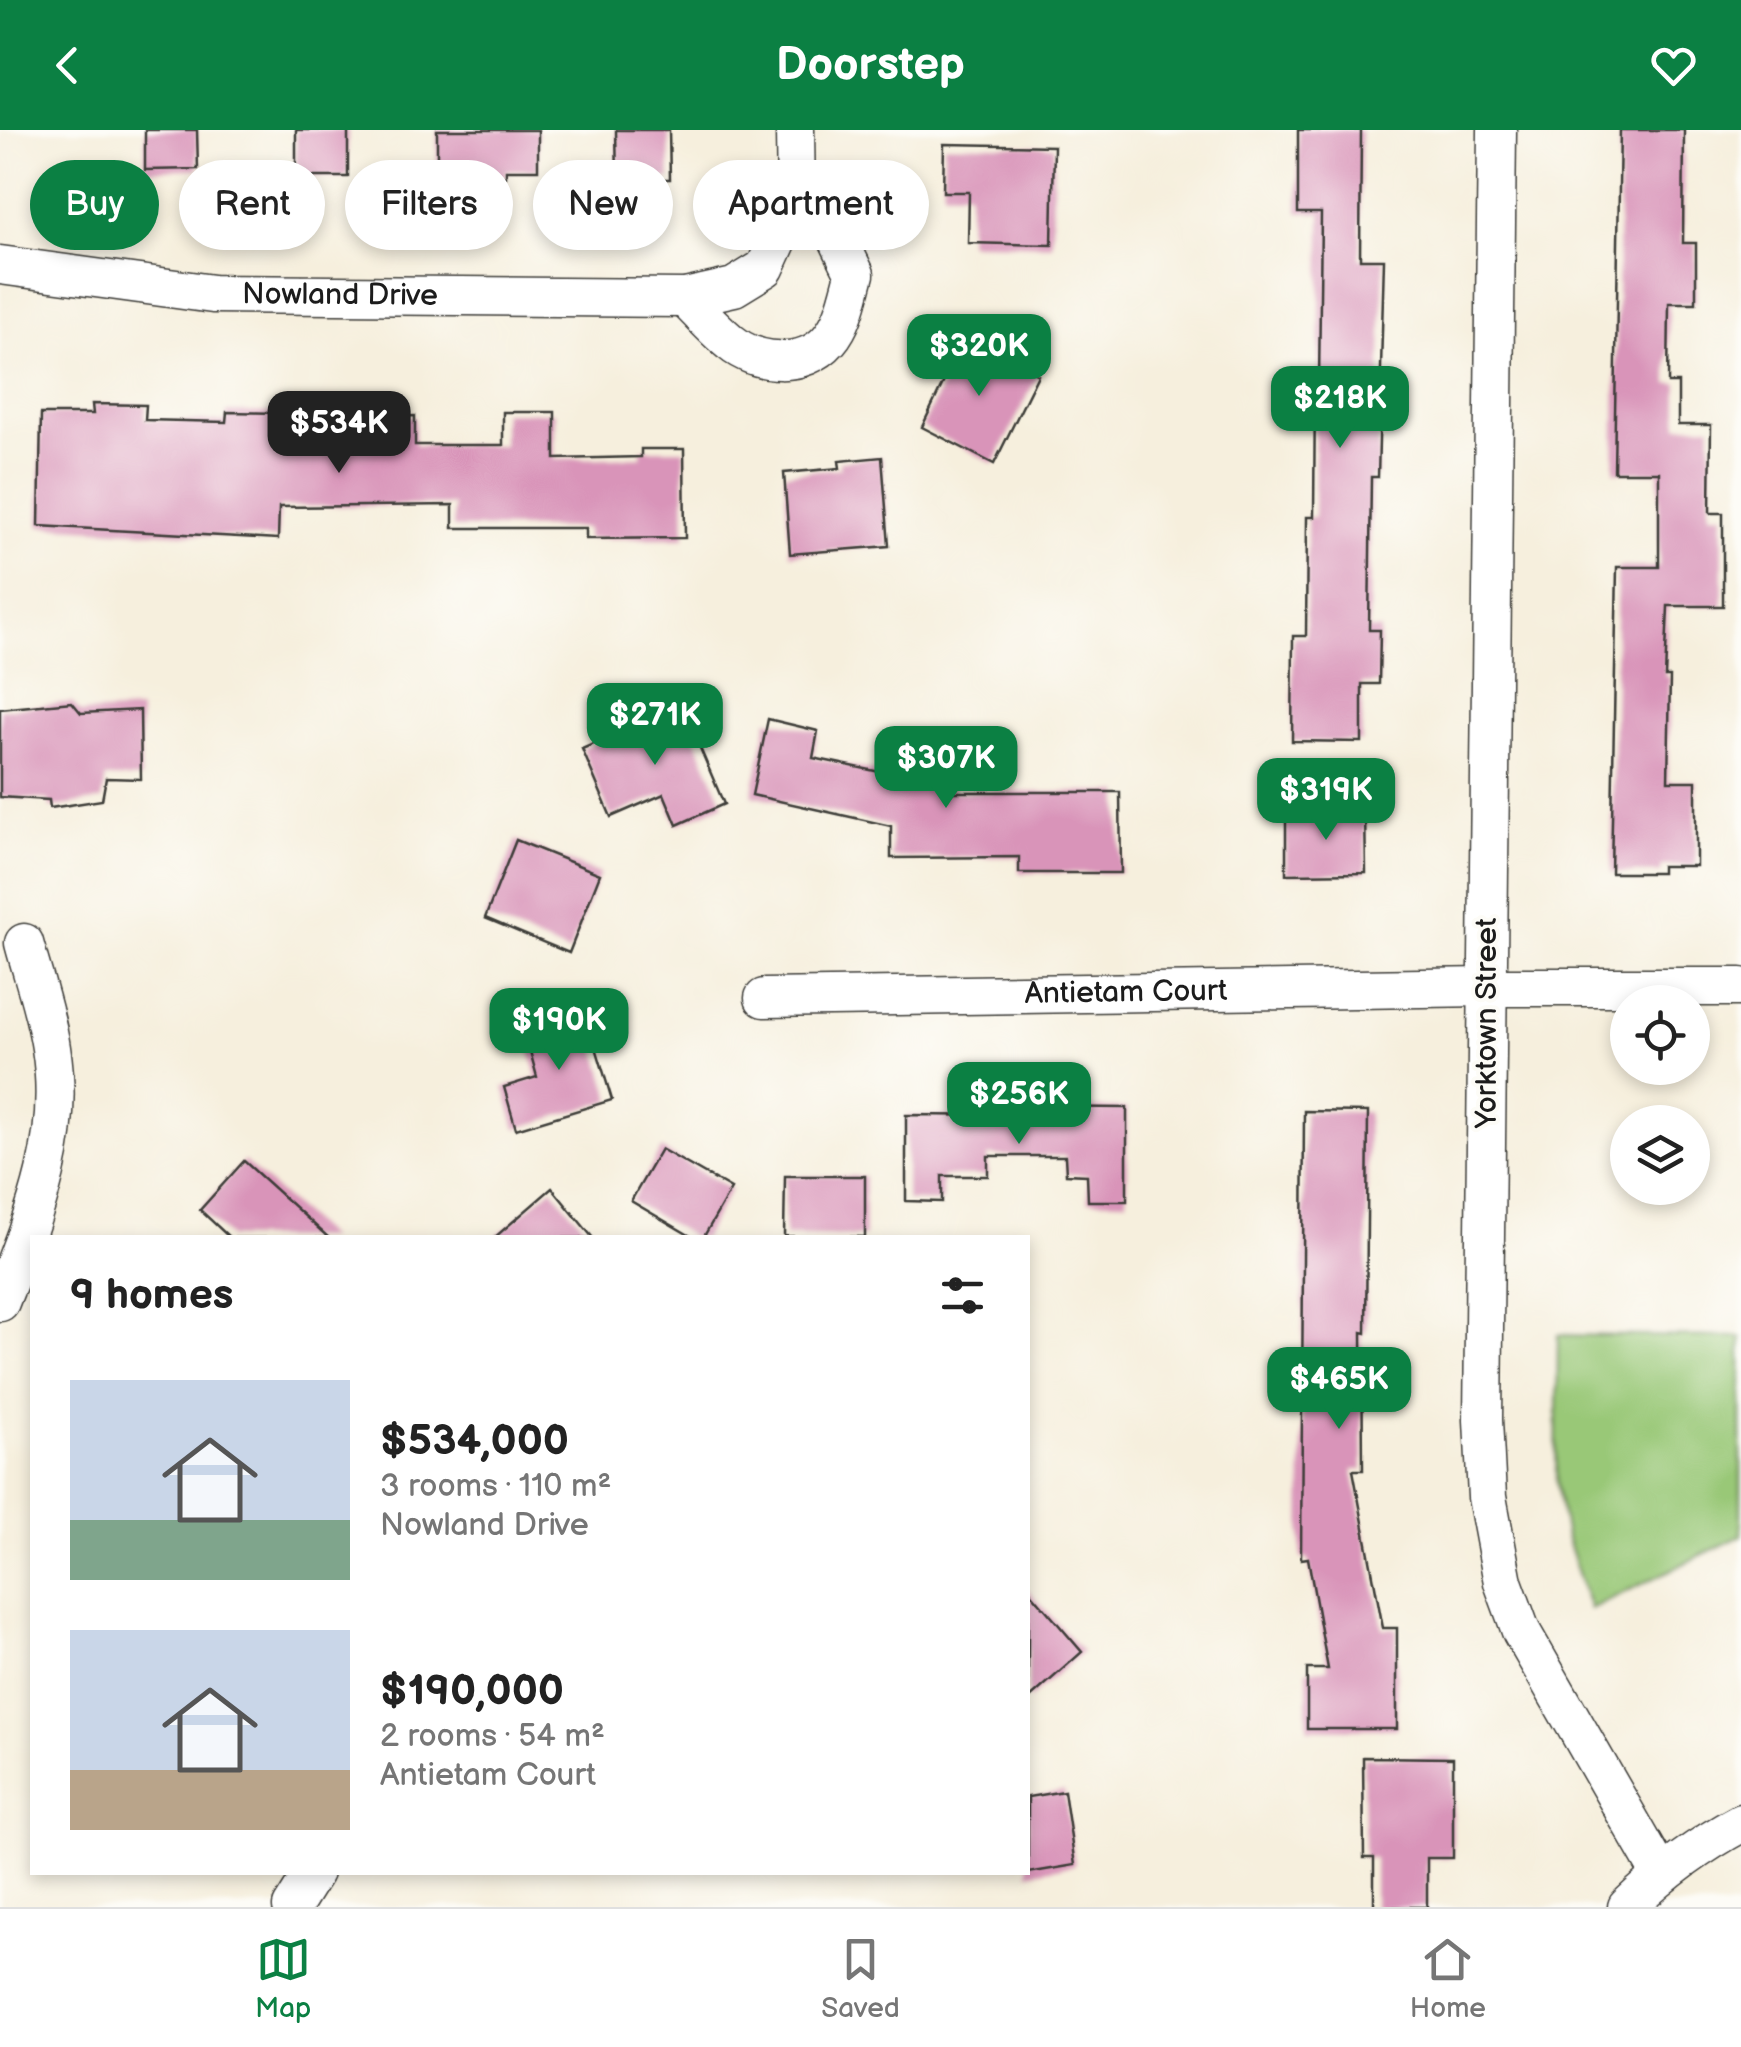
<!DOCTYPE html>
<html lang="en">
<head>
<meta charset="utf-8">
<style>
  :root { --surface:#fff; --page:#f6f6f6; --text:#222; --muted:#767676; --line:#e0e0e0; --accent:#0b8043 }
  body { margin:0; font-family:"Balsamiq Sans",sans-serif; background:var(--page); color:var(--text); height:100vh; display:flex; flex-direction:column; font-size:38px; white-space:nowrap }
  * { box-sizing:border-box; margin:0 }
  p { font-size:32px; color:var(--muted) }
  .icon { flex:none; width:55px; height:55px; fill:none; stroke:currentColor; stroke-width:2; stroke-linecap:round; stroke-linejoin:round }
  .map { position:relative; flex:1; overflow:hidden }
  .drawer { position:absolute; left:30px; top:1105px; width:1000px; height:640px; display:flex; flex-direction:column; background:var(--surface); border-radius:0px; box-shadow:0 5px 15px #0003 }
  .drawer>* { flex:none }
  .banner { position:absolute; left:30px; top:30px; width:1000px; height:90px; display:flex; gap:20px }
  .buttons { position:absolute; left:1610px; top:855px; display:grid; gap:20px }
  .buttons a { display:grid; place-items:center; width:100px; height:100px; border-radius:50%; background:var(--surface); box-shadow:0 5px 15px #0003; font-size:50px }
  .price { position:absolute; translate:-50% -85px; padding:0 22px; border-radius:20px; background:var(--accent); color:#fff; font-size:32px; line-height:65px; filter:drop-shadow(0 2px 5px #0008) }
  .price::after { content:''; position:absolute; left:50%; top:60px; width:30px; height:22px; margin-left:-15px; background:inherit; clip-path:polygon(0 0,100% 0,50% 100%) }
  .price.active { background:#222; color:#fff }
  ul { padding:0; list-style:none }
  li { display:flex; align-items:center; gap:30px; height:250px; padding:0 40px }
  li span { display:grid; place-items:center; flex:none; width:280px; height:200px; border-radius:0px; color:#555 }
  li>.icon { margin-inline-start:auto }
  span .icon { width:120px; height:120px; fill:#fffc; stroke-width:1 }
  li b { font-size:42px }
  h2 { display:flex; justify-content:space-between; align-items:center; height:120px; padding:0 40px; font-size:42px }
  .pill { padding:0 35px; border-radius:45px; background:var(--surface); box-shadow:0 5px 15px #0003; font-size:35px; line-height:90px }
  .pill.active { background:var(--accent); color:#fff }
  header { display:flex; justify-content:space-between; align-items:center; height:130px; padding:0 40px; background:var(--accent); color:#fff; font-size:45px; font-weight:600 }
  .tabs { display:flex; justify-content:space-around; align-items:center; height:140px; border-top:2px solid var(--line); background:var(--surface); font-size:28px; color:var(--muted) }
  .tabs a { display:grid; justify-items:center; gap:5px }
  .tabs .active { color:var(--accent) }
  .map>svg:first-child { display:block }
</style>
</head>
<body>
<header><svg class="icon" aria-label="back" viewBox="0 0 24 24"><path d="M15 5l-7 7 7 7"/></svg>Doorstep<svg class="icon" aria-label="heart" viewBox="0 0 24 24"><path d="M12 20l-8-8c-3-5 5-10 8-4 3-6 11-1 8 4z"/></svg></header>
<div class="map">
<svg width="1741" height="1777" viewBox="0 0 1741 1777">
  <rect width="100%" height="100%" fill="#fdfcf7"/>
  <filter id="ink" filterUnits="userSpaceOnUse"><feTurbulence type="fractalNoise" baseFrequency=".01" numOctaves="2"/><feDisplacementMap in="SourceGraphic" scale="20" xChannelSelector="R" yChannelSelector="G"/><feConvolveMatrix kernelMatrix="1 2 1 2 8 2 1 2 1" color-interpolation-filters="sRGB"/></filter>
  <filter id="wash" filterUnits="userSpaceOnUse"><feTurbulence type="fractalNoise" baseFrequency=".0048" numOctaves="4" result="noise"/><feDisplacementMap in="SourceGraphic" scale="40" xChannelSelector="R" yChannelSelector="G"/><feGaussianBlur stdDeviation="2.25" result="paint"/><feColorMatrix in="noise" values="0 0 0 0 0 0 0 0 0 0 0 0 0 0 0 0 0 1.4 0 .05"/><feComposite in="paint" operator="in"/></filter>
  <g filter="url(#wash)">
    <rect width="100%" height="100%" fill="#f6efdd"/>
    <path fill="#99c877" stroke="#5a724a" stroke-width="2.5" d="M 1558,1205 L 1741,1207 L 1741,1406 L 1590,1479 L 1566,1407 L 1556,1352 Z"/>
    <g id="blocks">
      <g fill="#d994b9">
        <path d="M 145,0 L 197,0 L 198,39 L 145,40 Z"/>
        <rect x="296" y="0" width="52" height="47"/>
        <path d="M 437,0 L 538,0 L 538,40 L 506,40 L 506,47 L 437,47 Z"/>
        <path d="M 616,0 L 669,0 L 670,49 L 617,49 Z"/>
        <path d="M 1298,0 L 1361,0 L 1360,129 L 1384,129 L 1378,347 L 1371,347 L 1369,500 L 1380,500 L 1379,554 L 1362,554 L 1362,612 L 1292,611 L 1293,506 L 1306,506 L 1307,387 L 1314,387 L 1315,255 L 1319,255 L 1321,83 L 1298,83 Z"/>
        <path d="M 1620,0 L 1684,0 L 1683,113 L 1696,113 L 1696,173 L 1669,173 L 1668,253 L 1678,253 L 1678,295 L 1711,295 L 1710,383 L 1723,383 L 1723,476 L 1668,476 L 1665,547 L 1670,547 L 1668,651 L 1696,651 L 1696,736 L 1661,736 L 1661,743 L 1611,743 L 1617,437 L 1659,437 L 1659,342 L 1614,342 Z"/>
        <path d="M 944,14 L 1054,16 L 1052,115 L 968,113 L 969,62 L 943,62 Z"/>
        <path d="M 959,205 L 1038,245 L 994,334 L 922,297 L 946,247 L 940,243 Z"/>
        <path d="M 92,274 L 146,275 L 145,290 L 226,292 L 227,282 L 280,283 L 280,296 L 372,295 L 373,287 L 415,286 L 415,315 L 503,315 L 503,282 L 555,282 L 555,329 L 641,327 L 641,319 L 684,319 L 685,408 L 586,409 L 586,398 L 453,398 L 453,375 L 279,377 L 278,409 L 39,396 L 41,284 L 93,284 Z"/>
        <path d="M 882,327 L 889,416 L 790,424 L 784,343 L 840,338 L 839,331 Z"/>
        <path d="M 72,572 L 81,583 L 140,580 L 141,649 L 106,648 L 102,670 L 50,678 L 49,670 L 0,667 L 0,579 Z"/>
        <path d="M 682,576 L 724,674 L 677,695 L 664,664 L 611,687 L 582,619 Z"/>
        <path d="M 768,589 L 818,601 L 813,628 L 899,646 L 952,646 L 952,662 L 1120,662 L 1121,743 L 1019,743 L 1019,727 L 891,728 L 891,696 L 752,665 Z"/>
        <path d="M 1365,682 L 1366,743 L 1286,744 L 1286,683 Z"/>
        <path d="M 516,710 L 600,744 L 569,823 L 485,788 Z"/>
        <path d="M 585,881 L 612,970 L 516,999 L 504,957 L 537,947 L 524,899 Z"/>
        <path d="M 1026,977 L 1127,978 L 1127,1071 L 1088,1071 L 1087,1045 L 1066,1044 L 1065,1026 L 988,1026 L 988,1046 L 942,1046 L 942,1072 L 906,1071 L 906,985 L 1026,986 Z"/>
        <path d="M 1304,981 L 1368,982 L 1366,1203 L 1362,1202 L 1363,1340 L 1353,1340 L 1383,1498 L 1397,1498 L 1397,1599 L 1307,1599 L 1307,1539 L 1328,1539 L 1308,1428 L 1301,1429 Z"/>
        <path d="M 661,1019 L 731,1059 L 703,1108 L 694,1108 L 631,1071 Z"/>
        <path d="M 244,1031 L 329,1108 L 230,1108 L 200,1080 Z"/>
        <path d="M 785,1046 L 865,1046 L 865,1107 L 784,1106 Z"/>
        <path d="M 552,1058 L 593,1108 L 494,1108 Z"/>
        <path d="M 1028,1459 L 1082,1522 L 1028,1570 Z"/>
        <path d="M 1363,1627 L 1453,1628 L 1453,1728 L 1427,1728 L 1427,1777 L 1374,1777 L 1374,1728 L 1364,1728 Z"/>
        <path d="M 1064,1661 L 1075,1735 L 1028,1743 L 1028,1667 Z"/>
      </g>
    </g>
  </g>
  <g filter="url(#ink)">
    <use href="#blocks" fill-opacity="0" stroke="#3d3c39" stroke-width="2.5"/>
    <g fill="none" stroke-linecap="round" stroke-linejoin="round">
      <defs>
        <g id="street">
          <path d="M 1497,0 L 1483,1290 L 1487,1367 L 1503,1452 L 1521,1501 L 1661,1745"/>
          <path id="s1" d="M 0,135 L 213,164 L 685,168 L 734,157 L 765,138 L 796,70 L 795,0"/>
          <path d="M 685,168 C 700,183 714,199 730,212 C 757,235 805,238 829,210 C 844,193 849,166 855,144 L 834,101 L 796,70"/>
          <path id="s2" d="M 764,868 L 1487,857 L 1741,857"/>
          <path d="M 0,1172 C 33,1088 66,1011 51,918 C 46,883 33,847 24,813"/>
          <path d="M 292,1777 L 314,1742"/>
          <path d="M 1627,1777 C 1662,1743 1698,1716 1741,1693"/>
        </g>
      </defs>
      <use href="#street" stroke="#3d3c39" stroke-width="41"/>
      <use href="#street" stroke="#fff" stroke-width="38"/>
    </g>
  </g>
  <g text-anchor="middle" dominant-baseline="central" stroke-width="8" stroke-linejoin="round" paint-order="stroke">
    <g font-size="30" fill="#1c1c1c" stroke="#fdfcf7">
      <text stroke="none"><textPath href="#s1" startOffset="342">Nowland Drive</textPath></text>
      <text stroke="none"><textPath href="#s2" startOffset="362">Antietam Court</textPath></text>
      <text transform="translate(1487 893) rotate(-90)">Yorktown Street</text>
    </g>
  </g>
</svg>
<div class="buttons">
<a><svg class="icon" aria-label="locate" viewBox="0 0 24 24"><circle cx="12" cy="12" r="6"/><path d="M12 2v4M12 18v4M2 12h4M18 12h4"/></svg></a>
<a><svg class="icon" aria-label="layers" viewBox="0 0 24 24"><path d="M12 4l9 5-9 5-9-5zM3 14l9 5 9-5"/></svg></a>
</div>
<b class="price" style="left:979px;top:269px">$320K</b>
<b class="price" style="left:1340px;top:321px">$218K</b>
<b class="price active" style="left:339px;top:346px">$534K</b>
<b class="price" style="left:655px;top:638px">$271K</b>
<b class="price" style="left:946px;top:681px">$307K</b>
<b class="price" style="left:1326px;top:713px">$319K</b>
<b class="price" style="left:559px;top:943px">$190K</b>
<b class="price" style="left:1019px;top:1017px">$256K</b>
<b class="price" style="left:1339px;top:1302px">$465K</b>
<div class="banner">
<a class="pill active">Buy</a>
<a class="pill">Rent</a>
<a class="pill">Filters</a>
<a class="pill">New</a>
<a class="pill">Apartment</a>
</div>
<section class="drawer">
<h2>9 homes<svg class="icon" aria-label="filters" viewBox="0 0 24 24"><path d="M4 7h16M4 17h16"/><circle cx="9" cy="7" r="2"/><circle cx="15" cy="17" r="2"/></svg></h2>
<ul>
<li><span style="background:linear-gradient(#c9d6e8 70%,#7fa58c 0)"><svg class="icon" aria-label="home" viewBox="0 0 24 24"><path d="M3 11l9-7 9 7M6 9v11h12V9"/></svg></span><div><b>$534,000</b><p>3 rooms · 110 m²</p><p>Nowland Drive</p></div></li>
<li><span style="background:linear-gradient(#c9d6e8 70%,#b9a48a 0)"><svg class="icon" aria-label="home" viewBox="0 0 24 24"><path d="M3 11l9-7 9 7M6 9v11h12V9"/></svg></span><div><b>$190,000</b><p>2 rooms · 54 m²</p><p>Antietam Court</p></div></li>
</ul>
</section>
</div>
<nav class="tabs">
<a class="active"><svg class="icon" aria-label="map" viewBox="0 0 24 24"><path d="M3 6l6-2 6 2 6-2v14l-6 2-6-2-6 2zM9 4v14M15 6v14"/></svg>Map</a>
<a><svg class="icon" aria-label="saved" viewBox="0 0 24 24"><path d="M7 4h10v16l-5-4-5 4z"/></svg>Saved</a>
<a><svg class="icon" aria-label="home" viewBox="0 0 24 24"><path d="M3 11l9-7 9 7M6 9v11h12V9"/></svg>Home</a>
</nav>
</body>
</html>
